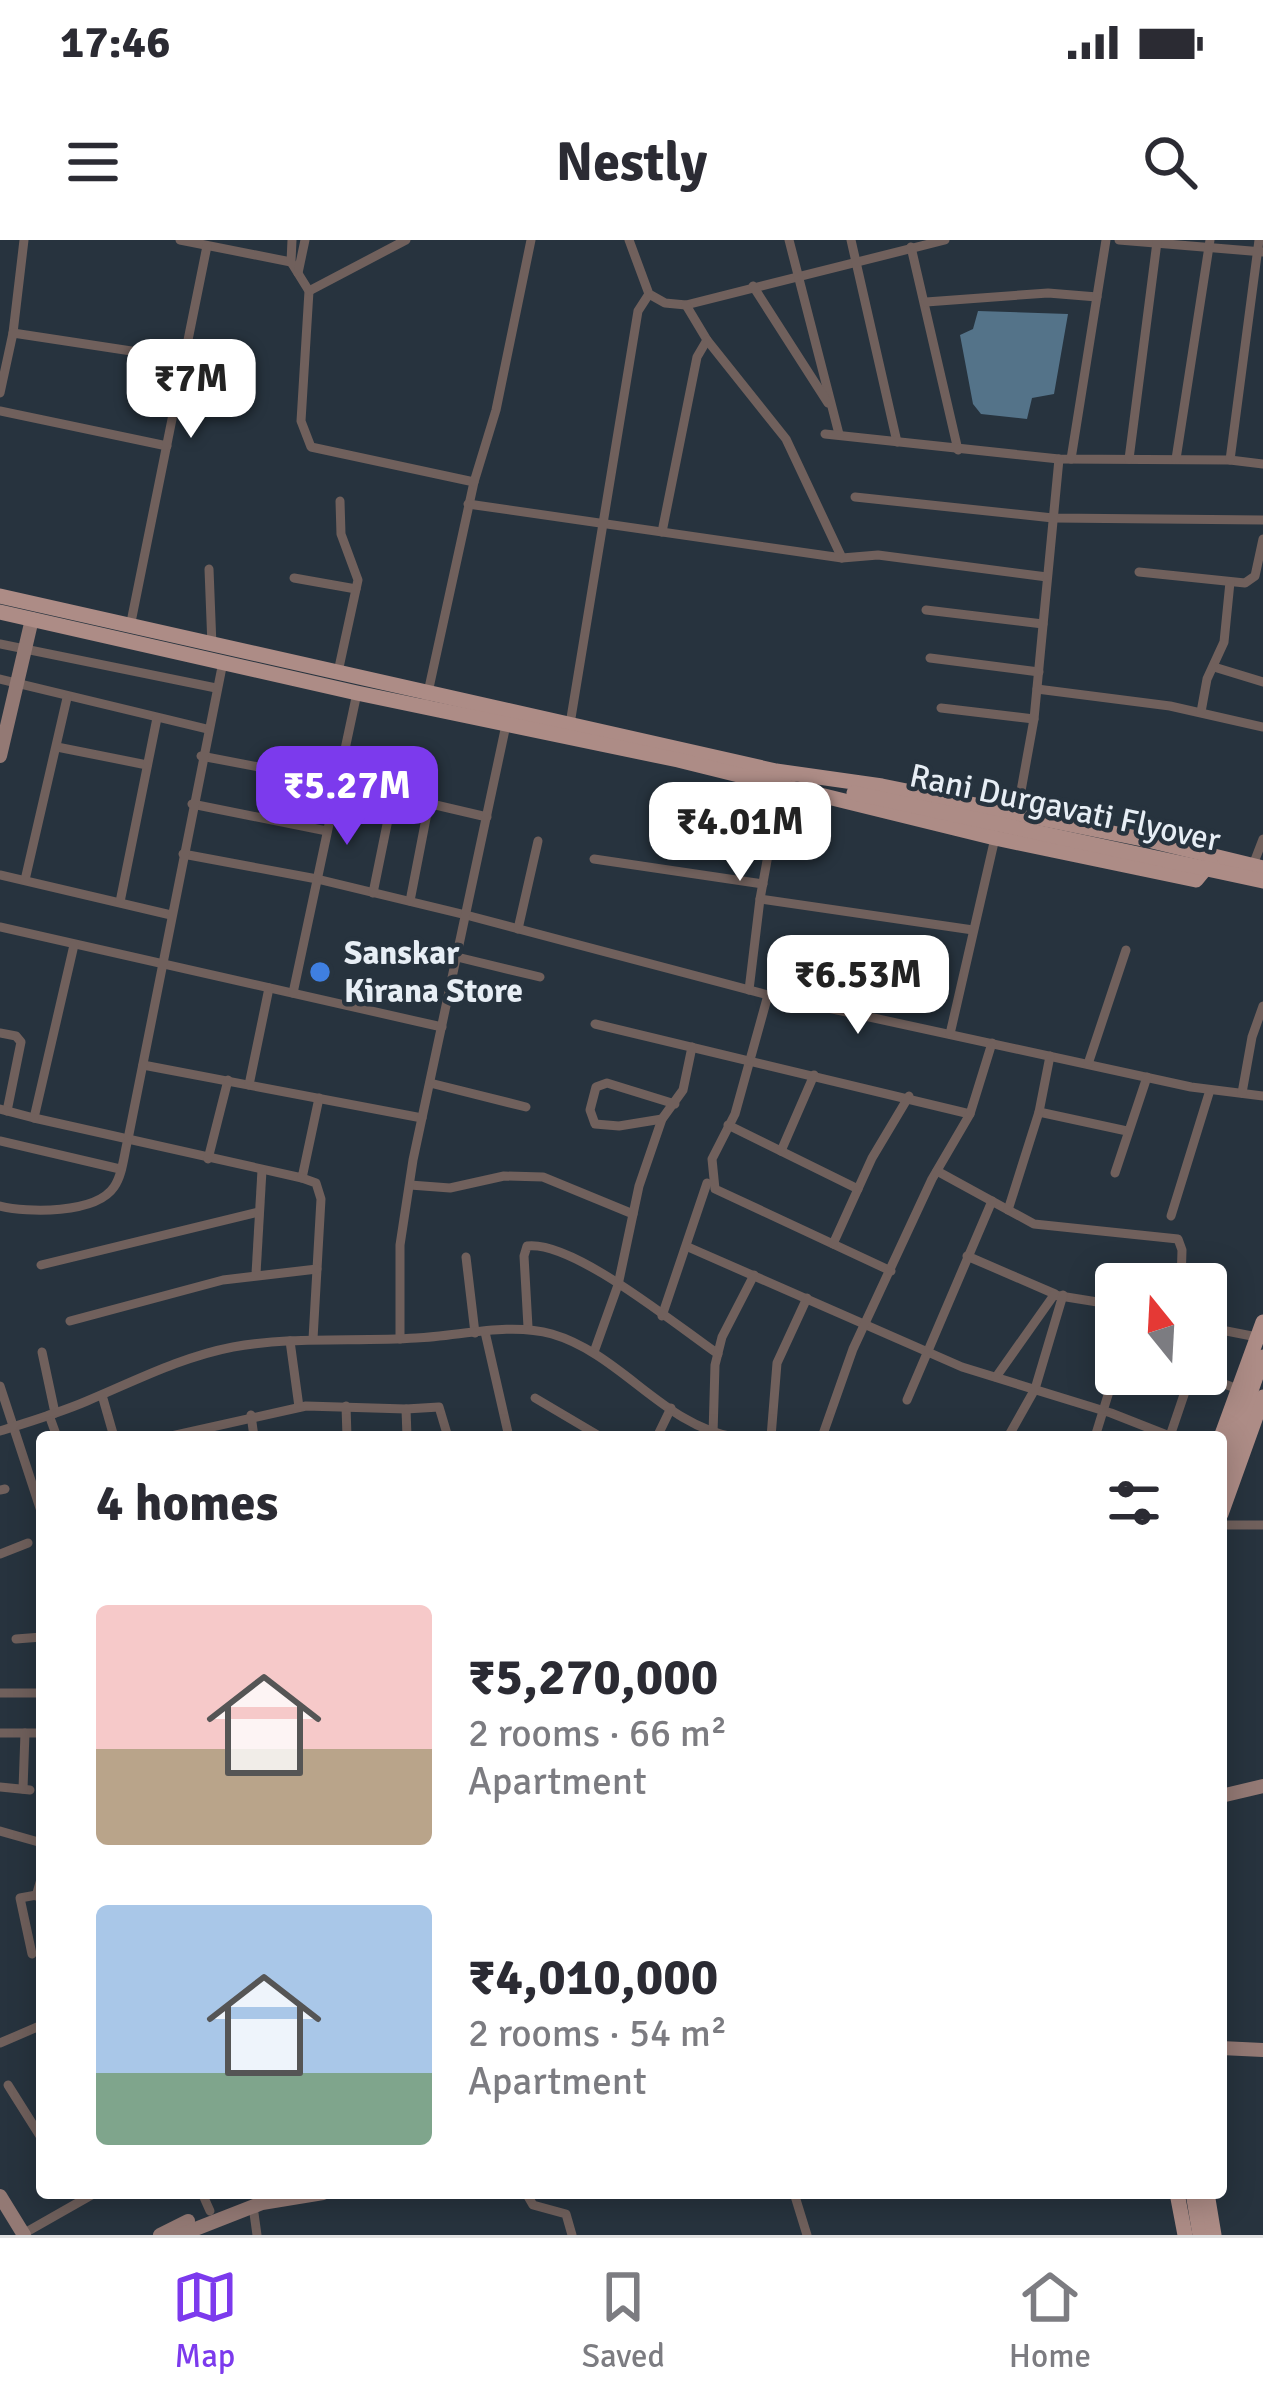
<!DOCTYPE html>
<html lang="en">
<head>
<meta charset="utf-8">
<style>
  :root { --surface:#fff; --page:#f2f2f3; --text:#2b2b33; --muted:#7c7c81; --line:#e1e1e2; --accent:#7c3aed }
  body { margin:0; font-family:Signika,sans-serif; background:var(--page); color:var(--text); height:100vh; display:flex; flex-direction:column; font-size:45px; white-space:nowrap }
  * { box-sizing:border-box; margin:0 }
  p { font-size:39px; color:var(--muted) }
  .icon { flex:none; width:66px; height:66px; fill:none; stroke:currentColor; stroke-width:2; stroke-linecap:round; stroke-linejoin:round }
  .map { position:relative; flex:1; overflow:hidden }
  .panel { position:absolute; left:36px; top:1191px; width:1191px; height:768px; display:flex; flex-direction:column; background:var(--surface); border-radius:12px; box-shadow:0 6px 30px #0003 }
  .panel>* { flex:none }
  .needle { width:78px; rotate:342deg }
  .buttons { position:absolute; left:1095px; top:1023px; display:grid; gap:24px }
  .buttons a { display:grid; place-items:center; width:132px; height:132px; border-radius:12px; background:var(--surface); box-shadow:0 6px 30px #0003; font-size:60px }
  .price { position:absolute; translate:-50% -102px; padding:0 27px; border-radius:24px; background:#fff; color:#222; font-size:39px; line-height:78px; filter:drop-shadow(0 3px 6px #0008) }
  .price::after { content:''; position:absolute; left:50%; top:72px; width:36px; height:27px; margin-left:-18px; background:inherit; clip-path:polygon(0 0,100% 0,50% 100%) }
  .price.active { background:var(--accent); color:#fff }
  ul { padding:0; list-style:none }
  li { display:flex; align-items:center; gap:36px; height:300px; padding:0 60px }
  li span { display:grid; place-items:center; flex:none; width:336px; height:240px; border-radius:12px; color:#555 }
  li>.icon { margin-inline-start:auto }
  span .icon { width:144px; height:144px; fill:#fffc; stroke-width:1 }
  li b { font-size:51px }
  h2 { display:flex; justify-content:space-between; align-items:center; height:144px; padding:0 60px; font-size:51px }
  .status { display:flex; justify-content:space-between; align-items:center; height:84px; padding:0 60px; background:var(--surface); direction:ltr }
  .status svg { height:33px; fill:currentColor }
  header { display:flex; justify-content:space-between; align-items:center; height:156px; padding:0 60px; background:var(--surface); font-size:54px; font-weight:700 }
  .menu { display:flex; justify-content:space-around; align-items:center; height:168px; border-top:3px solid var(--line); background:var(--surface); font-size:33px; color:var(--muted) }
  .menu a { display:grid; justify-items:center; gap:6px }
  .menu .active { color:var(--accent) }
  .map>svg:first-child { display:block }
</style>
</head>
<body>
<div class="status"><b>17:46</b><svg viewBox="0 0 49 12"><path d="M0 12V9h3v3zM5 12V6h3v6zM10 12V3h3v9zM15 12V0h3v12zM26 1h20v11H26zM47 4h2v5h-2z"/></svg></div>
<header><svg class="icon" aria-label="menu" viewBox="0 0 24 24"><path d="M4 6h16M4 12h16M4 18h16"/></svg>Nestly<svg class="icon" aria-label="search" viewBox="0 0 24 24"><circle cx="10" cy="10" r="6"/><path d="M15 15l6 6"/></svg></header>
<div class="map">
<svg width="1263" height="1995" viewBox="0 0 1263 1995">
  <rect width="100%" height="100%" fill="#27333e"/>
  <path fill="#547389" d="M 978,71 L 1068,74 L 1054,154 L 1032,158 L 1027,179 L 981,174 L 973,164 L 960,95 L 973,89 Z"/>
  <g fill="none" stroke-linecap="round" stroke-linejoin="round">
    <g stroke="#70605c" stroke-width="9">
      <path d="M 180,0 L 291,22"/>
      <path d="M 292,0 L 291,22 L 309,51 L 301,181 L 311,207 L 474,242 L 427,457"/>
      <path d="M 629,0 L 649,54 L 665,63 L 686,65 L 945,0"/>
      <path d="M 789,0 L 839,194"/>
      <path d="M 851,0 L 897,202"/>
      <path d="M 1119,0 L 1263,12"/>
      <path d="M 911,7 L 958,210"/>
      <path d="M 298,33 L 305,0"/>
      <path d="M 753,46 L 828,163"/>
      <path d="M 309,51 L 406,0"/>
      <path d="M 926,62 L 1048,53 L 1097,57"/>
      <path d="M 686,65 L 707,100 L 786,199 L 842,318"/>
      <path d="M 13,93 L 24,0"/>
      <path d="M 0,153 L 13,93 L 184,119"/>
      <path d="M 0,171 L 167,206"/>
      <path d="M 825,194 L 1059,219 L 1230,220 L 1263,224"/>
      <path d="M 1071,219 L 1106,0"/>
      <path d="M 1129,219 L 1157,2"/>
      <path d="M 1176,219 L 1210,0"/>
      <path d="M 1230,220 L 1259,0"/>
      <path d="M 474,242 L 496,170 L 531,0"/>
      <path d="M 855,257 L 1053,278 L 1263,280"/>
      <path d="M 468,264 L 842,318 L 878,315 L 1047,337"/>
      <path d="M 662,292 L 697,117 L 707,100"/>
      <path d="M 209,329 L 212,406"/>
      <path d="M 1139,332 L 1245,343 L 1255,336 L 1263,299"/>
      <path d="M 294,338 L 356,349"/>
      <path d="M 926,370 L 1043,384"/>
      <path d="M 130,387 L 207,6"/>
      <path d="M 0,404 L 216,448"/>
      <path d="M 930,418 L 1039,432"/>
      <path d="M 1214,427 L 1263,442"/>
      <path d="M 338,432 L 358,340 L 341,294 L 340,261"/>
      <path d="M 0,439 L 207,489"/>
      <path d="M 1037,449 L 1170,466 L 1263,487"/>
      <path d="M 941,468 L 1034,479"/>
      <path d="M 1201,472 L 1207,439 L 1224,402 L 1230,342"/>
      <path d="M 570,484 L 638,71 L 649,54"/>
      <path d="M 57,507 L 147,525"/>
      <path d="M 201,516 L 337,542 L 487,577"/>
      <path d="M 192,564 L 327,591"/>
      <path d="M 1017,573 L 1034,479 L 1059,219"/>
      <path d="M 183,614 L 317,639 L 466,675 L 768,755 L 1191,847 L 1263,856"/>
      <path d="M 594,619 L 763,644"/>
      <path d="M 1253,625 L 1263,599"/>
      <path d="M 0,635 L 171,675"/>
      <path d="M 25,640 L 67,458"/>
      <path d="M 373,653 L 393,555"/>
      <path d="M 760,659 L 973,690"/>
      <path d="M 410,661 L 429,563"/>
      <path d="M 120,662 L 157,478"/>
      <path d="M 0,687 L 442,787"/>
      <path d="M 518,689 L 538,601"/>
      <path d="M 74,705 L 34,878 L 302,938 L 319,858"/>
      <path d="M 457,717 L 540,737"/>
      <path d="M 749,750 L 760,659 L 781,544"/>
      <path d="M 293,753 L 357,453"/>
      <path d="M 768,755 L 735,874 L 712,919 L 715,949 L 891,1031"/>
      <path d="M 595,784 L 970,874"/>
      <path d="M 0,793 L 16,796 L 21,802 L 7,871"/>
      <path d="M 950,794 L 995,598"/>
      <path d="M 1088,824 L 1126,710"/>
      <path d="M 143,825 L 422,878"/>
      <path d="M 430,843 L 526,867"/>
      <path d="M 249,845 L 269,748"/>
      <path d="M 1242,853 L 1252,797 L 1263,766"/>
      <path d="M 0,869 L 34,878"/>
      <path d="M 1039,872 L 1127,891"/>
      <path d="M 662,879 L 619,886 L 595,884 L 590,870 L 596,847 L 607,843 L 675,864"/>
      <path d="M 728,885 L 858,949"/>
      <path d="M 0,901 L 120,929"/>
      <path d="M 781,911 L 814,835"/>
      <path d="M 208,919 L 228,840"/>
      <path d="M 937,931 L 1034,984 L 1178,999 L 1182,1010 L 1181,1044"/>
      <path d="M 1115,933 L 1147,837"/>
      <path d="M 302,938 L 316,943 L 321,959 L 313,1099"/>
      <path d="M 410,945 L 450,948 L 504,936 L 543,937 L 633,974"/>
      <path d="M 0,966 C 27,973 96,974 114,947 C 123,935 124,913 128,899 L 223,422"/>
      <path d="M 1008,970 L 1039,872 L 1050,816"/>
      <path d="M 1171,976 L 1210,850"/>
      <path d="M 833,1004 L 872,918 L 909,856"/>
      <path d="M 688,1007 L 962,1127 L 1111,1173 L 1172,1197"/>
      <path d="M 967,1016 L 1055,1054"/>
      <path d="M 466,1017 L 475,1093"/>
      <path d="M 41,1025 L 259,972"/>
      <path d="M 256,1034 L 262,930"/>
      <path d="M 662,1076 L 707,943"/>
      <path d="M 70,1081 L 223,1040 L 317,1029"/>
      <path d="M 528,1087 L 524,1016 L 527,1006 C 573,1000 677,1086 718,1114"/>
      <path d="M 1206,1087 L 1257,1097"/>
      <path d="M 485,1092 L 509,1197"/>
      <path d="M 400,1099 L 400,1005 L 413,920 L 506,485"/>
      <path d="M 290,1101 L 299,1167"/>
      <path d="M 42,1112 L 55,1173"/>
      <path d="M 594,1112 L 618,1045 L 639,946 L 662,879 L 683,850 L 692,807"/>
      <path d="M 1197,1134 L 1238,1149"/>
      <path d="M 996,1137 L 1054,1055 L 1116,1065"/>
      <path d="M 0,1146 L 41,1271"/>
      <path d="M 102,1155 L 114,1197"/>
      <path d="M 535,1158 L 601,1197"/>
      <path d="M 907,1160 L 992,961"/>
      <path d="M 346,1166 L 347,1197"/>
      <path d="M 406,1169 L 407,1197"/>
      <path d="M 49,1175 L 57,1197"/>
      <path d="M 251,1175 L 254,1197"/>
      <path d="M 0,1191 C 29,1182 59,1173 87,1161 C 135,1141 181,1117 233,1107 C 294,1096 355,1102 416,1098 C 461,1096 509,1082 552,1094 C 621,1114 664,1186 734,1197"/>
      <path d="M 713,1194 L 715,1125 L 722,1097 L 754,1035"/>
      <path d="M 1170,1196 L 1191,1134"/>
      <path d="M 167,1197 L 306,1166 L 406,1169 L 439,1167 L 448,1197"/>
      <path d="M 657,1197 L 671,1168"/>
      <path d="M 771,1197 L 777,1123 L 807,1058"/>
      <path d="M 822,1197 L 853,1109 L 932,939 L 970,874 L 992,803"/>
      <path d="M 1008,1197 L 1035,1149 L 1063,1055"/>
      <path d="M 1095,1197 L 1116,1129"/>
      <path d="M 0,1250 L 5,1249"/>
      <path d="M 1221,1285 L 1263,1285"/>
      <path d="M 0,1314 L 28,1303"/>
      <path d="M 16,1399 L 42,1397"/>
      <path d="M 0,1453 L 42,1453"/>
      <path d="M 0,1493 L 42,1493"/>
      <path d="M 0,1547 L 30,1550"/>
      <path d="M 23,1549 L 25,1493"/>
      <path d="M 0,1591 L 42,1603"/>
      <path d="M 36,1656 L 42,1636"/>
      <path d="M 32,1714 L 20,1658 L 42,1654"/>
      <path d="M 0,1803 L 42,1785"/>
      <path d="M 8,1845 L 42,1899"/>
      <path d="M 202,1953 L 210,1971"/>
      <path d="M 526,1953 L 533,1965 L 566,1974 L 572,1995"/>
      <path d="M 794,1953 L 807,1995"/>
      <path d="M 253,1966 L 257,1995"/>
      <path d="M 23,1994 L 95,1953"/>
    </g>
    <g stroke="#937974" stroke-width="14">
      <path d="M 0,516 L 32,379"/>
      <path d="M 1221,1556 L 1263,1546"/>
      <path d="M 1221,1808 L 1263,1810"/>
      <path d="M 0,1956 L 24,1995"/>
      <path d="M 160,1995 L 188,1981"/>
      <path d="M 180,1995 L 262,1963 L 323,1953"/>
    </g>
    <g stroke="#ad8c86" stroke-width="15">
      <path d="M 0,356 L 776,531 L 882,546 L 1152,601 L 1263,628"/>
      <path d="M 0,372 L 357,453 L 678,520 L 995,598 L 1196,640 L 1210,623"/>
      <path d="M 1221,1197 L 1263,1082"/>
      <path d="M 1221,1274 L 1263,1157"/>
      <path d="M 1177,1953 L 1185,1995"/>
      <path d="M 1193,1953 L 1200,1995"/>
      <path d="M 1207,1953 L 1214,1995"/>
    </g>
    <g stroke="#ad8c86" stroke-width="15">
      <path d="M 854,553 L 1263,641"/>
      <path d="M 1221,1235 L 1263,1117"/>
    </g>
  </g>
  <circle fill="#3f7fe0" stroke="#27333e" stroke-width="4.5" cx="320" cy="732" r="12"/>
  <g text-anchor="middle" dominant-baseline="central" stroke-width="9" stroke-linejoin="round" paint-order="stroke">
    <g font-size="33" fill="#e7eef5" stroke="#27333e">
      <text transform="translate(1065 568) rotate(12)">Rani Durgavati Flyover</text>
    </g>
    <g font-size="33" font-weight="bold" fill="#e7eef5" stroke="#27333e" text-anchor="start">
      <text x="344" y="713">Sanskar<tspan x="344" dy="38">Kirana Store</tspan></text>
    </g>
  </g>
</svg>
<div class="buttons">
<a><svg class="needle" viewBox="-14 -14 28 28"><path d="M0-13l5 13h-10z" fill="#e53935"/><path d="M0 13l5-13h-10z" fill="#7c7c81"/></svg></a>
</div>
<b class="price" style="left:191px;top:201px">₹7M</b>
<b class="price active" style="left:347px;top:608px">₹5.27M</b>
<b class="price" style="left:740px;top:644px">₹4.01M</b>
<b class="price" style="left:858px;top:797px">₹6.53M</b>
<section class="panel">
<h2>4 homes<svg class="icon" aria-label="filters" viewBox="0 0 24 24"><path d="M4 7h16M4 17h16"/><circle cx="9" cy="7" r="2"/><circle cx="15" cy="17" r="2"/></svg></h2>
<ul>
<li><span style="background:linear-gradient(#f6c9c9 60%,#b9a48a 0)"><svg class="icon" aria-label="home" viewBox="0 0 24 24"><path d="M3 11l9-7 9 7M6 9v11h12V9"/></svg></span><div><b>₹5,270,000</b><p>2 rooms · 66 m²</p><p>Apartment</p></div></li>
<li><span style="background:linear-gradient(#a9c7e8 70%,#7fa58c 0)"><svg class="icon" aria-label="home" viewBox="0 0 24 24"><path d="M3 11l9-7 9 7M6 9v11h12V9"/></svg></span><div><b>₹4,010,000</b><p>2 rooms · 54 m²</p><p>Apartment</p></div></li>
</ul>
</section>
</div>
<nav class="menu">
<a class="active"><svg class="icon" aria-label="map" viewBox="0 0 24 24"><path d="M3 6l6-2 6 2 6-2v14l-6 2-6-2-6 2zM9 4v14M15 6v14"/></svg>Map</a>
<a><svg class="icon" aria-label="saved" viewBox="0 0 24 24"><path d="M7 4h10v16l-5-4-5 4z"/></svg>Saved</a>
<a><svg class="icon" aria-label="home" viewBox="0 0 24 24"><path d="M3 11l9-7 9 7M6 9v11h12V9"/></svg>Home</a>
</nav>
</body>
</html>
